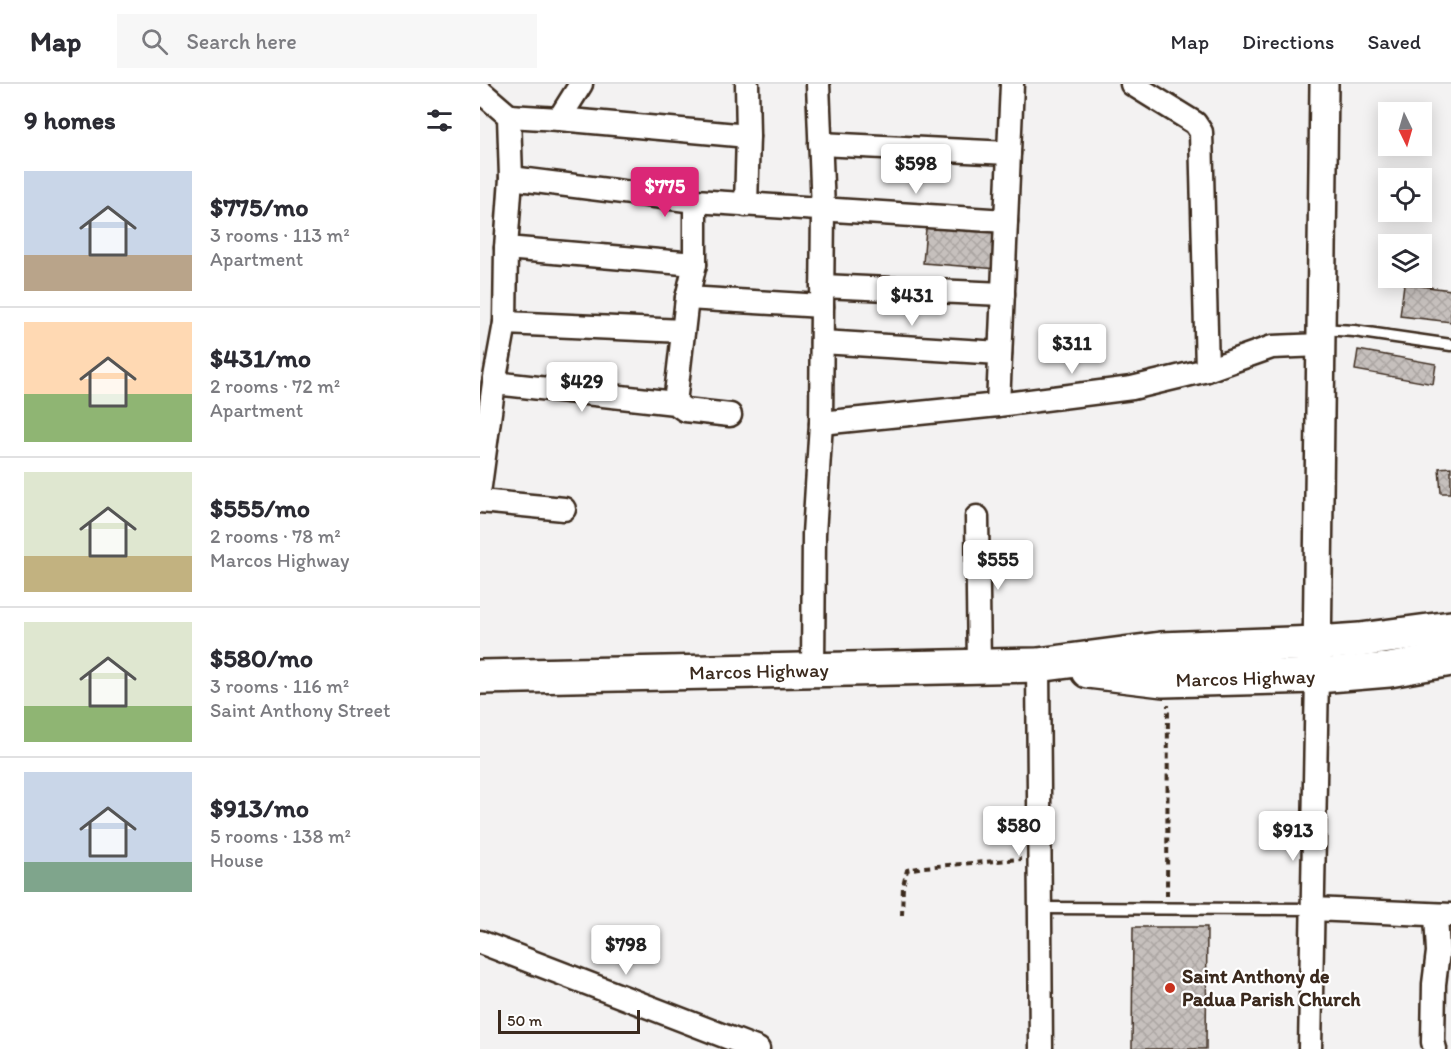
<!DOCTYPE html>
<html lang="en">
<head>
<meta charset="utf-8">
<style>
  :root { --surface:#fff; --page:#f7f7f7; --text:#2b2b33; --muted:#7c7c81; --line:#e1e1e2; --accent:#db2777 }
  body { margin:0; font-family:Itim,sans-serif; background:var(--page); color:var(--text); height:100vh; display:flex; flex-direction:column; font-size:22px; white-space:nowrap }
  * { box-sizing:border-box; margin:0 }
  p { font-size:20px; color:var(--muted) }
  .icon { flex:none; width:33px; height:33px; fill:none; stroke:currentColor; stroke-width:2; stroke-linecap:round; stroke-linejoin:round }
  .map { position:relative; flex:1; overflow:hidden }
  .side { display:flex; flex-direction:column; background:var(--surface); width:480px }
  .side>* { flex:none }
  .needle { width:39px; rotate:175deg }
  .tools { position:absolute; left:898px; top:18px; display:grid; gap:12px }
  .tools a { display:grid; place-items:center; width:54px; height:54px; border-radius:0px; background:var(--surface); box-shadow:0 3px 15px #0003; font-size:30px }
  .scale { position:absolute; left:18px; bottom:15px; width:142px; box-sizing:border-box; padding-left:6px; border:3px solid #3b2a1e; border-top:0; font-size:16px; line-height:21px; white-space:nowrap; color:#3b2a1e; -webkit-text-stroke:4px #fff; paint-order:stroke }
  .price { position:absolute; translate:-50% -51px; padding:0 14px; border-radius:6px; background:#fff; color:#222; font-size:20px; line-height:39px; filter:drop-shadow(0 2px 3px #0008) }
  .price::after { content:''; position:absolute; left:50%; top:36px; width:18px; height:14px; margin-left:-9px; background:inherit; clip-path:polygon(0 0,100% 0,50% 100%) }
  .price.current { background:var(--accent); color:#fff }
  ul { padding:0; list-style:none }
  li { display:flex; align-items:center; gap:18px; height:150px; padding:0 24px }
  li+li { border-top:2px solid var(--line) }
  li span { display:grid; place-items:center; flex:none; width:168px; height:120px; border-radius:0px; color:#555 }
  li>.icon { margin-inline-start:auto }
  span .icon { width:72px; height:72px; fill:#fffc; stroke-width:1 }
  li b { font-size:26px }
  h2 { display:flex; justify-content:space-between; align-items:center; height:72px; padding:0 24px; font-size:26px }
  header { display:flex; align-items:center; gap:36px; box-sizing:border-box; height:84px; padding:0 30px; background:var(--surface); border-bottom:2px solid var(--line) }
  header strong { font-size:28px }
  nav { display:flex; gap:33px; margin-inline-start:auto; font-size:21px }
  .search { width:420px; height:54px; background:var(--page); display:flex; align-items:center; gap:15px; box-sizing:border-box; padding:0 21px; border-radius:0px; color:var(--muted); font-size:22px }
  main { display:flex; flex:1; min-height:0 }
  .map>svg:first-child { display:block }
</style>
</head>
<body>
<header>
<strong>Map</strong>
<div class="search"><svg class="icon" aria-label="search" viewBox="0 0 24 24"><circle cx="10" cy="10" r="6"/><path d="M15 15l6 6"/></svg>Search here</div>
<nav><a>Map</a><a>Directions</a><a>Saved</a></nav>
</header>
<main>
<section class="side">
<h2>9 homes<svg class="icon" aria-label="filters" viewBox="0 0 24 24"><path d="M4 7h16M4 17h16"/><circle cx="9" cy="7" r="2"/><circle cx="15" cy="17" r="2"/></svg></h2>
<ul>
<li><span style="background:linear-gradient(#c9d6e8 70%,#b9a48a 0)"><svg class="icon" aria-label="home" viewBox="0 0 24 24"><path d="M3 11l9-7 9 7M6 9v11h12V9"/></svg></span><div><b>$775/mo</b><p>3 rooms · 113 m²</p><p>Apartment</p></div></li>
<li><span style="background:linear-gradient(#ffd9b3 60%,#8fb573 0)"><svg class="icon" aria-label="home" viewBox="0 0 24 24"><path d="M3 11l9-7 9 7M6 9v11h12V9"/></svg></span><div><b>$431/mo</b><p>2 rooms · 72 m²</p><p>Apartment</p></div></li>
<li><span style="background:linear-gradient(#dfe7d0 70%,#c2b280 0)"><svg class="icon" aria-label="home" viewBox="0 0 24 24"><path d="M3 11l9-7 9 7M6 9v11h12V9"/></svg></span><div><b>$555/mo</b><p>2 rooms · 78 m²</p><p>Marcos Highway</p></div></li>
<li><span style="background:linear-gradient(#dfe7d0 70%,#8fb573 0)"><svg class="icon" aria-label="home" viewBox="0 0 24 24"><path d="M3 11l9-7 9 7M6 9v11h12V9"/></svg></span><div><b>$580/mo</b><p>3 rooms · 116 m²</p><p>Saint Anthony Street</p></div></li>
<li><span style="background:linear-gradient(#c9d6e8 75%,#7fa58c 0)"><svg class="icon" aria-label="home" viewBox="0 0 24 24"><path d="M3 11l9-7 9 7M6 9v11h12V9"/></svg></span><div><b>$913/mo</b><p>5 rooms · 138 m²</p><p>House</p></div></li>
</ul>
</section>
<div class="map">
<svg width="971" height="965" viewBox="0 0 971 965">
  <defs>
    <pattern id="building-cross-hatch" width="8" height="8" patternUnits="userSpaceOnUse" patternTransform="scale(1.5)"><rect width="8" height="8" fill="#c6c0bd"/><path d="M0 0l8 8M0 8l8-8" fill="none" stroke="#aba5a2"/></pattern>
  </defs>
  <rect width="100%" height="100%" fill="#f3f2f2"/>
  <filter id="ink" filterUnits="userSpaceOnUse"><feTurbulence type="fractalNoise" baseFrequency=".0167" numOctaves="2"/><feDisplacementMap in="SourceGraphic" scale="12" xChannelSelector="R" yChannelSelector="G"/><feConvolveMatrix kernelMatrix="1 2 1 2 8 2 1 2 1" color-interpolation-filters="sRGB"/></filter>
  <g filter="url(#ink)">
    <g fill="url(#building-cross-hatch)" stroke="#3b2a1e" stroke-width="1.5">
      <path d="M 447,133 L 521,139 L 518,185 L 443,179 Z"/>
      <path d="M 924,200 L 971,206 L 971,238 L 920,232 Z"/>
      <path d="M 878,266 L 956,280 L 953,300 L 875,286 Z"/>
      <path d="M 971,383 L 971,409 L 961,409 L 959,384 Z"/>
      <path d="M 653,843 L 727,843 L 726,965 L 652,965 Z"/>
    </g>
    <g fill="none" stroke-linecap="round" stroke-linejoin="round">
      <defs>
        <g id="service">
          <path d="M 841,245 L 874,247 L 971,261"/>
          <path d="M 560,824 L 832,825"/>
        </g>
        <g id="minor">
          <path d="M 652,0 L 715,39 L 721,48 L 727,286"/>
          <path d="M 0,7 L 29,32 L 31,94 L 26,164 L 25,239 L 14,299 L 0,402"/>
          <path d="M 29,32 L 79,35 L 268,52"/>
          <path d="M 79,35 L 101,0"/>
          <path d="M 340,60 L 529,69"/>
          <path d="M 31,94 L 215,117 L 526,137"/>
          <path d="M 266,121 L 268,52 L 267,0"/>
          <path d="M 26,164 L 215,180"/>
          <path d="M 342,202 L 523,210"/>
          <path d="M 207,214 L 342,222"/>
          <path d="M 25,239 L 203,247"/>
          <path d="M 342,258 L 520,269"/>
          <path d="M 14,299 L 195,319 L 205,326 L 250,331"/>
          <path d="M 195,319 L 207,214 L 215,180 L 215,117"/>
          <path d="M 518,321 L 532,0"/>
          <path d="M 341,339 L 518,321 L 652,304 L 727,286 L 792,263 L 841,261"/>
          <path d="M 0,417 L 84,425"/>
          <path d="M 497,433 L 499,582"/>
          <path d="M 558,581 L 561,965"/>
          <path d="M 333,585 L 334,450 L 341,339 L 342,222 L 343,126 L 338,0"/>
          <path d="M 832,825 L 971,831"/>
          <path d="M 0,858 L 278,965"/>
          <path d="M 830,965 L 837,592"/>
          <path d="M 955,965 L 953,958 L 954,900 L 958,868 L 956,831"/>
        </g>
        <path id="tertiary" d="M 837,578 L 844,0"/>
        <g id="primary">
          <path id="s1" d="M 608,587 L 683,596 L 837,592 L 909,586 L 971,575"/>
          <path id="s2" d="M 0,593 L 558,581 L 681,565 L 837,559 L 880,556 L 971,544"/>
        </g>
      </defs>
      <use href="#service" stroke="#3b2a1e" stroke-width="15"/>
      <use href="#minor" stroke="#3b2a1e" stroke-width="27"/>
      <use href="#tertiary" stroke="#3b2a1e" stroke-width="32"/>
      <use href="#primary" stroke="#3b2a1e" stroke-width="38"/>
      <g stroke="#3b2a1e" stroke-width="4" stroke-dasharray="6 4.5" stroke-linecap="butt">
        <path d="M 687,812 L 688,621"/>
        <path d="M 422,831 L 423,802 L 427,786 L 444,783 L 541,775"/>
      </g>
      <use href="#service" stroke="#fff" stroke-width="10"/>
      <use href="#minor" stroke="#fff" stroke-width="22"/>
      <use href="#tertiary" stroke="#fff" stroke-width="27"/>
      <use href="#primary" stroke="#fff" stroke-width="33"/>
    </g>
  </g>
  <circle fill="#c8321e" stroke="#fff" stroke-width="2" cx="690" cy="904" r="6"/>
  <g text-anchor="middle" dominant-baseline="central" stroke-width="4.5" stroke-linejoin="round" paint-order="stroke">
    <g font-size="20" fill="#3b2a1e" stroke="#fff">
      <text stroke="none"><textPath href="#s2" startOffset="279">Marcos Highway</textPath></text>
      <text stroke="none"><textPath href="#s1" startOffset="158">Marcos Highway</textPath></text>
    </g>
    <g font-size="20" font-weight="bold" fill="#3b2a1e" stroke="#fff" text-anchor="start">
      <text x="702" y="892">Saint Anthony de<tspan x="702" dy="23">Padua Parish Church</tspan></text>
    </g>
  </g>
</svg>
<div class="tools">
<a><svg class="needle" viewBox="-14 -14 28 28"><path d="M0-13l5 13h-10z" fill="#e53935"/><path d="M0 13l5-13h-10z" fill="#7c7c81"/></svg></a>
<a><svg class="icon" aria-label="locate" viewBox="0 0 24 24"><circle cx="12" cy="12" r="6"/><path d="M12 2v4M12 18v4M2 12h4M18 12h4"/></svg></a>
<a><svg class="icon" aria-label="layers" viewBox="0 0 24 24"><path d="M12 4l9 5-9 5-9-5zM3 14l9 5 9-5"/></svg></a>
</div>
<div class="scale">50 m</div>
<b class="price" style="left:436px;top:111px">$598</b>
<b class="price current" style="left:185px;top:134px">$775</b>
<b class="price" style="left:432px;top:243px">$431</b>
<b class="price" style="left:592px;top:291px">$311</b>
<b class="price" style="left:102px;top:329px">$429</b>
<b class="price" style="left:518px;top:507px">$555</b>
<b class="price" style="left:539px;top:773px">$580</b>
<b class="price" style="left:813px;top:778px">$913</b>
<b class="price" style="left:146px;top:892px">$798</b>
</div>
</main>
</body>
</html>
